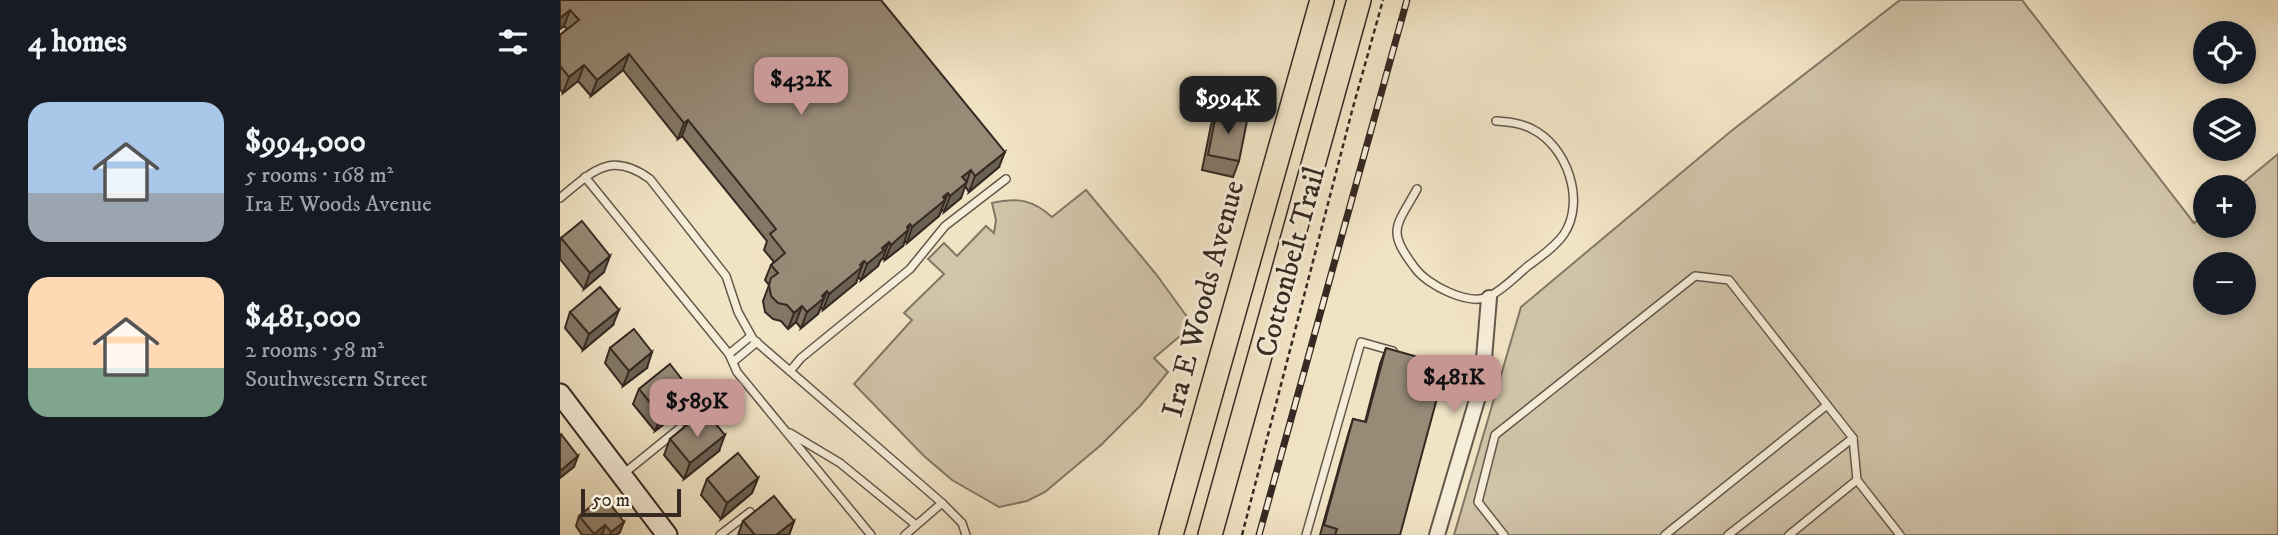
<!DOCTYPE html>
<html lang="en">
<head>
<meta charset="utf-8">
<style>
  :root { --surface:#171b24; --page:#20242c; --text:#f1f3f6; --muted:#9ea1a6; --accent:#c59692 }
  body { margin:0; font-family:"IM FELL DW Pica",serif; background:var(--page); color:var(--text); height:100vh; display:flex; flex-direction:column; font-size:26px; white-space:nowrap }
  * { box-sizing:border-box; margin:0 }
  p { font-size:23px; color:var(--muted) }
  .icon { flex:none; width:38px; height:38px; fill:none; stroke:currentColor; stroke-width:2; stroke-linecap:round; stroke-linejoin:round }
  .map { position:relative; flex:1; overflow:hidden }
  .details { display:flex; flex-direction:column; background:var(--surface); width:560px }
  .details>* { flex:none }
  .controls { position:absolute; left:1633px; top:21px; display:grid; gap:14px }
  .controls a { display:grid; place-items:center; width:63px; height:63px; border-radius:50%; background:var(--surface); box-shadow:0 4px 10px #0003; font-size:35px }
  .scale { position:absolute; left:21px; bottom:18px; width:100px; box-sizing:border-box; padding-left:7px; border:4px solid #352922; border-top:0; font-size:19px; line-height:24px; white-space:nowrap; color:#352922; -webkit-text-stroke:5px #f6edd9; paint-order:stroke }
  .price { position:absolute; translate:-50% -60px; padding:0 16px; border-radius:14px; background:var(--accent); color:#111; font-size:23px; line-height:46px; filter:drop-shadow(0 2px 4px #0008) }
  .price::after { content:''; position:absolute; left:50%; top:42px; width:21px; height:16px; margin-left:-10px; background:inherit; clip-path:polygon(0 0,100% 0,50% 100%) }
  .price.current { background:#222; color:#fff }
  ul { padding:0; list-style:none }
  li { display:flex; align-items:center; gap:21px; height:175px; padding:0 28px }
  li span { display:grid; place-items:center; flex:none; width:196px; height:140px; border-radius:21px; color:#555 }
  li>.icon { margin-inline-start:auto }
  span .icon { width:84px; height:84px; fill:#fffc; stroke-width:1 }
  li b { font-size:30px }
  h2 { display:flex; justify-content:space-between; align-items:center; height:84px; padding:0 28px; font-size:30px }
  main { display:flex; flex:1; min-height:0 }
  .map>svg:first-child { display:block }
</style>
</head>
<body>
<main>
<section class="details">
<h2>4 homes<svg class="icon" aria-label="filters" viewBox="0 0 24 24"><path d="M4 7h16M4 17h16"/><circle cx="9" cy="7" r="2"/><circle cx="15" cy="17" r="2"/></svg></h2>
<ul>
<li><span style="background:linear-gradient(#a9c7e8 65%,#9aa5b1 0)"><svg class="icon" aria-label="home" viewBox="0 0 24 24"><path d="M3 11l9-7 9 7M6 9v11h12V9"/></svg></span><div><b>$994,000</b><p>5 rooms · 168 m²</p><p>Ira E Woods Avenue</p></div></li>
<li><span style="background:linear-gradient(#ffd9b3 65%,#7fa58c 0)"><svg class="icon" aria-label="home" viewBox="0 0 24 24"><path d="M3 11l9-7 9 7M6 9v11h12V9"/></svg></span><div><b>$481,000</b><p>2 rooms · 58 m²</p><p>Southwestern Street</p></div></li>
</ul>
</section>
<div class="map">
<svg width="1718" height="535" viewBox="0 0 1718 535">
  <rect width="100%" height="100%" fill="#f1e4c5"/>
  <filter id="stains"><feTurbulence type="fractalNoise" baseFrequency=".00286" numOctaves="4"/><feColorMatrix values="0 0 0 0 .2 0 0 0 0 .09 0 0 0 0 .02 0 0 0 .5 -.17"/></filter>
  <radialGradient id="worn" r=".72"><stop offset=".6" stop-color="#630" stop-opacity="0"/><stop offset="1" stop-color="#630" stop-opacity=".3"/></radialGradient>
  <g fill="#d1c4a9" stroke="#837666" stroke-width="2" fill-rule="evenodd">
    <path d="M 1340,0 L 1462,0 L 1634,223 L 1645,214 L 1645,226 L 1684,226 L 1684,187 L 1678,187 L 1718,154 L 1718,535 L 894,535 L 961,307 L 1170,132 ZM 1645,264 L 1684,264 L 1684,303 L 1645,303 Z"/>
    <path d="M 526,190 L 596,274 L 633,325 L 594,358 L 608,372 L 581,405 L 541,445 L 485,492 L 467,501 L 439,507 L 392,480 L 364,456 L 294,384 L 352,320 L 344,313 L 384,274 L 368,259 L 384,243 L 397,256 L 426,226 L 434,233 L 436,220 L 432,203 C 458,197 473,200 492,217 Z"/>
  </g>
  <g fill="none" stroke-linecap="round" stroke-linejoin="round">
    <defs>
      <g id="lane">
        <path d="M 25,177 L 169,354 L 177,372 L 311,535"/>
        <path d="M 857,189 C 836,227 826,230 855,268 C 867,285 910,307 930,296 C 944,289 956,276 968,266 C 980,257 995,247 1004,234 C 1026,201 1007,146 972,129 C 961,123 948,122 936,121"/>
        <path d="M 0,198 C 32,172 50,150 90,179 L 166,276 L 178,312 L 193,339 L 382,503 L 345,535"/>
        <path d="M 169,354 L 191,336"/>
        <path d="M 173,362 L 197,342"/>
        <path d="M 878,363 L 892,367 L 922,383"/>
        <path d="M 230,371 L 241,358 L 350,269 L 385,226 L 446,179"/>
        <path d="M 230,433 L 280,463 L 356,525"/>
        <path d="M 62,475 L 120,428"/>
        <path d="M 382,503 L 402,523 L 406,535"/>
        <path d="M 160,535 L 190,512"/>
        <path d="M 746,535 L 801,342 L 833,351"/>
        <path d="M 944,535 L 918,502 L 935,435 L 1135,276 L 1169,280 L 1293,438 L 1297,480 L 1340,535"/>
        <path d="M 1105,535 L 1267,405"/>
        <path d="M 1168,535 L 1293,438"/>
        <path d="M 1229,535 L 1297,480"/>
      </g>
      <path id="street" d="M 877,535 L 922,383 L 929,298"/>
      <path id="secondary" d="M 0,394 L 107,535"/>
      <g id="primary">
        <path d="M 611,535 L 762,0"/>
        <path d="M 650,535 L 799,0"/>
      </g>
    </defs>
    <use href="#lane" stroke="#64584b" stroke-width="10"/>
    <use href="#street" stroke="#64584b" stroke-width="18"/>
    <use href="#secondary" stroke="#352922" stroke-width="23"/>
    <use href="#primary" stroke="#352922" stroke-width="26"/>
    <path stroke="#352922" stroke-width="2.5" stroke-dasharray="5 3.5" stroke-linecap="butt" d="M 682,535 L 792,111 L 823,0"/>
    <use href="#lane" stroke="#f6edd9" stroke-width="7"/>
    <use href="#street" stroke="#f6edd9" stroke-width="14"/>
    <use href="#secondary" stroke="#f6edd9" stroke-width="19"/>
    <use href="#primary" stroke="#f1e4c5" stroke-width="23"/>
    <defs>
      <path id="rail" d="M 699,535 L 847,0"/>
    </defs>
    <use href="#rail" stroke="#352922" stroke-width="7"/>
    <use href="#rail" stroke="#f6edd9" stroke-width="4.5" stroke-dasharray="13" stroke-linecap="butt"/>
  </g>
  <g fill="#827766" stroke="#352922" stroke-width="2">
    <path d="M 0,0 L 439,167 L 409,192 L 405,186 L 401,198 L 384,212 L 382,209 L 379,216 L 347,243 L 345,241 L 343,246 L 325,260 L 323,258 L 320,261 L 318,266 L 301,280 L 298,277 L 296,283 L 263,310 L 261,307 L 258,314 L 241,328 L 236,322 L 228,329 L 221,321 L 213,319 L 205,312 L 203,301 L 209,285 L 205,280 L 211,265 L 214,262 L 204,250 L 207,241 L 122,136 L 118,139 L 63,70 L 31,96 L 18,81 L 3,93 L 0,89 L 0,35 L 7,29 L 4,26 L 0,29 Z"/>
    <path d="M 657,110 L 679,161 L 673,177 L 642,170 L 651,125 Z"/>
    <path d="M 1,238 L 44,272 L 24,289 L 0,259 L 0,241 Z"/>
    <path d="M 10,312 L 53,325 L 23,350 L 5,328 Z"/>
    <path d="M 50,348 L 87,368 L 63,386 L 45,363 Z"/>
    <path d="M 826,348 L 840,535 L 760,535 L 788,435 L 793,419 L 805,422 L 820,364 Z"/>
    <path d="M 79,389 L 126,407 L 95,431 L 73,404 Z"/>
    <path d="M 110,439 L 159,451 L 124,479 L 104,455 Z"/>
    <path d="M 198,478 L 192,493 L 161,519 L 141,495 L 147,479 Z"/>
    <path d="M 44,496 L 60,532 L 57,535 L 22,535 L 16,526 L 19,516 Z"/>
    <path d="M 183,521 L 234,521 L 229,535 L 178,535 Z"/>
  </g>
  <g fill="#6a6153" stroke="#352922" stroke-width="2">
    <path d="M 10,10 L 4,26 L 0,29 L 0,18 Z"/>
    <path d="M 69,54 L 63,70 L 31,96 L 37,80 Z"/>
    <path d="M 24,65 L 18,81 L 3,93 L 9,77 Z"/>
    <path d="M 128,120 L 122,136 L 118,139 L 124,123 Z"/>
    <path d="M 445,152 L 439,167 L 409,192 L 415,176 Z"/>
    <path d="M 411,170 L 401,198 L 384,212 L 390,196 L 402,177 Z"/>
    <path d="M 388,193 L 379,216 L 347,243 L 352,227 Z"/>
    <path d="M 350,224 L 343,246 L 325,260 L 331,245 Z"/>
    <path d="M 329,242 L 323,258 L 320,261 L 318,266 L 301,280 L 307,264 Z"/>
    <path d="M 50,256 L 44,272 L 24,289 L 30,273 Z"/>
    <path d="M 304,261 L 296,283 L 263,310 L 269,294 Z"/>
    <path d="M 267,291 L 258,314 L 241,328 L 247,312 Z"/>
    <path d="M 242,306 L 236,322 L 228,329 L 234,313 Z"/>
    <path d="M 59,310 L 53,325 L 23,350 L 29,334 Z"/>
    <path d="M 92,352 L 87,368 L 63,386 L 69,371 Z"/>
    <path d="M 131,391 L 126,407 L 95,431 L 101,416 Z"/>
    <path d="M 165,435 L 159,451 L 124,479 L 130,463 Z"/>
    <path d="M 18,456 L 14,467 L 0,478 L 0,471 Z"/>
    <path d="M 198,478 L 192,493 L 161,519 L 167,503 Z"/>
    <path d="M 234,521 L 229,535 L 216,535 Z"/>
    <path d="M 64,522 L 60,532 L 57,535 L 50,535 L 51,532 Z"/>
    <path d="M 45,525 L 42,535 L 34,535 L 34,534 Z"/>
  </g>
  <g fill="#978a77" stroke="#352922" stroke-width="2">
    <path d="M 0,0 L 321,0 L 445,152 L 415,176 L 411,170 L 402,177 L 407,182 L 390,196 L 388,193 L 383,197 L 385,200 L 352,227 L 350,224 L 347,227 L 348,230 L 331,245 L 329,242 L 322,248 L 324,250 L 307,264 L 304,261 L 300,265 L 302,267 L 269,294 L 267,291 L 262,296 L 264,298 L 247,312 L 242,306 L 234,313 L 227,305 L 218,303 L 211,296 L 209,285 L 211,278 L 218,273 L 211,265 L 225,253 L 210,234 L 216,229 L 128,120 L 124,123 L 69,54 L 37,80 L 24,65 L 9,77 L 0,66 L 0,35 L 19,20 L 10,10 L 0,18 Z"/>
    <path d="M 657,110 L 688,116 L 679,161 L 648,155 Z"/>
    <path d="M 22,221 L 50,256 L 30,273 L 1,238 Z"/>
    <path d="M 40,287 L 59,310 L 29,334 L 10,312 Z"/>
    <path d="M 74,329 L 92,352 L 69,371 L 50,348 Z"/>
    <path d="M 826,348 L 886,365 L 840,535 L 775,535 L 777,529 L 764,525 L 793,419 L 806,422 Z"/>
    <path d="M 110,364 L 131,391 L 101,416 L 79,389 Z"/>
    <path d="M 150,417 L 165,435 L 130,463 L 110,439 L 133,420 L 139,427 Z"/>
    <path d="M 1,434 L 18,456 L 0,471 L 0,435 Z"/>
    <path d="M 178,453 L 198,478 L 167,503 L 147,479 Z"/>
    <path d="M 44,496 L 64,522 L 51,532 L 45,525 L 34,534 L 19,516 Z"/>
    <path d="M 214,496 L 234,521 L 216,535 L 195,535 L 183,521 Z"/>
  </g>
  <g text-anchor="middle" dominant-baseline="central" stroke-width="6" stroke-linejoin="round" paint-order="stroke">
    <g font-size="30" fill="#352922" stroke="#f6edd9">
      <text transform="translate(731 262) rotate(-75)">Cottonbelt Trail</text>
      <text transform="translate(644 299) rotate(-75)">Ira E Woods Avenue</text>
    </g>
  </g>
  <rect width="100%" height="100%" filter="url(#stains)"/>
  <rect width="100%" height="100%" fill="url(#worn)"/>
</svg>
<div class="controls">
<a><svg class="icon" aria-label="locate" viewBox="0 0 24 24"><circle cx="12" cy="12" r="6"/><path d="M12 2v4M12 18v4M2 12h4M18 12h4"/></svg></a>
<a><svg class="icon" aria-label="layers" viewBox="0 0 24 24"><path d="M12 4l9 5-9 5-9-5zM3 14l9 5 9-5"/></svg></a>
<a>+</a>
<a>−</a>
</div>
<div class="scale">50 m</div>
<b class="price" style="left:241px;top:117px">$432K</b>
<b class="price current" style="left:668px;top:136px">$994K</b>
<b class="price" style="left:894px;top:415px">$481K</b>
<b class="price" style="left:137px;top:439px">$589K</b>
</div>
</main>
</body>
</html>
